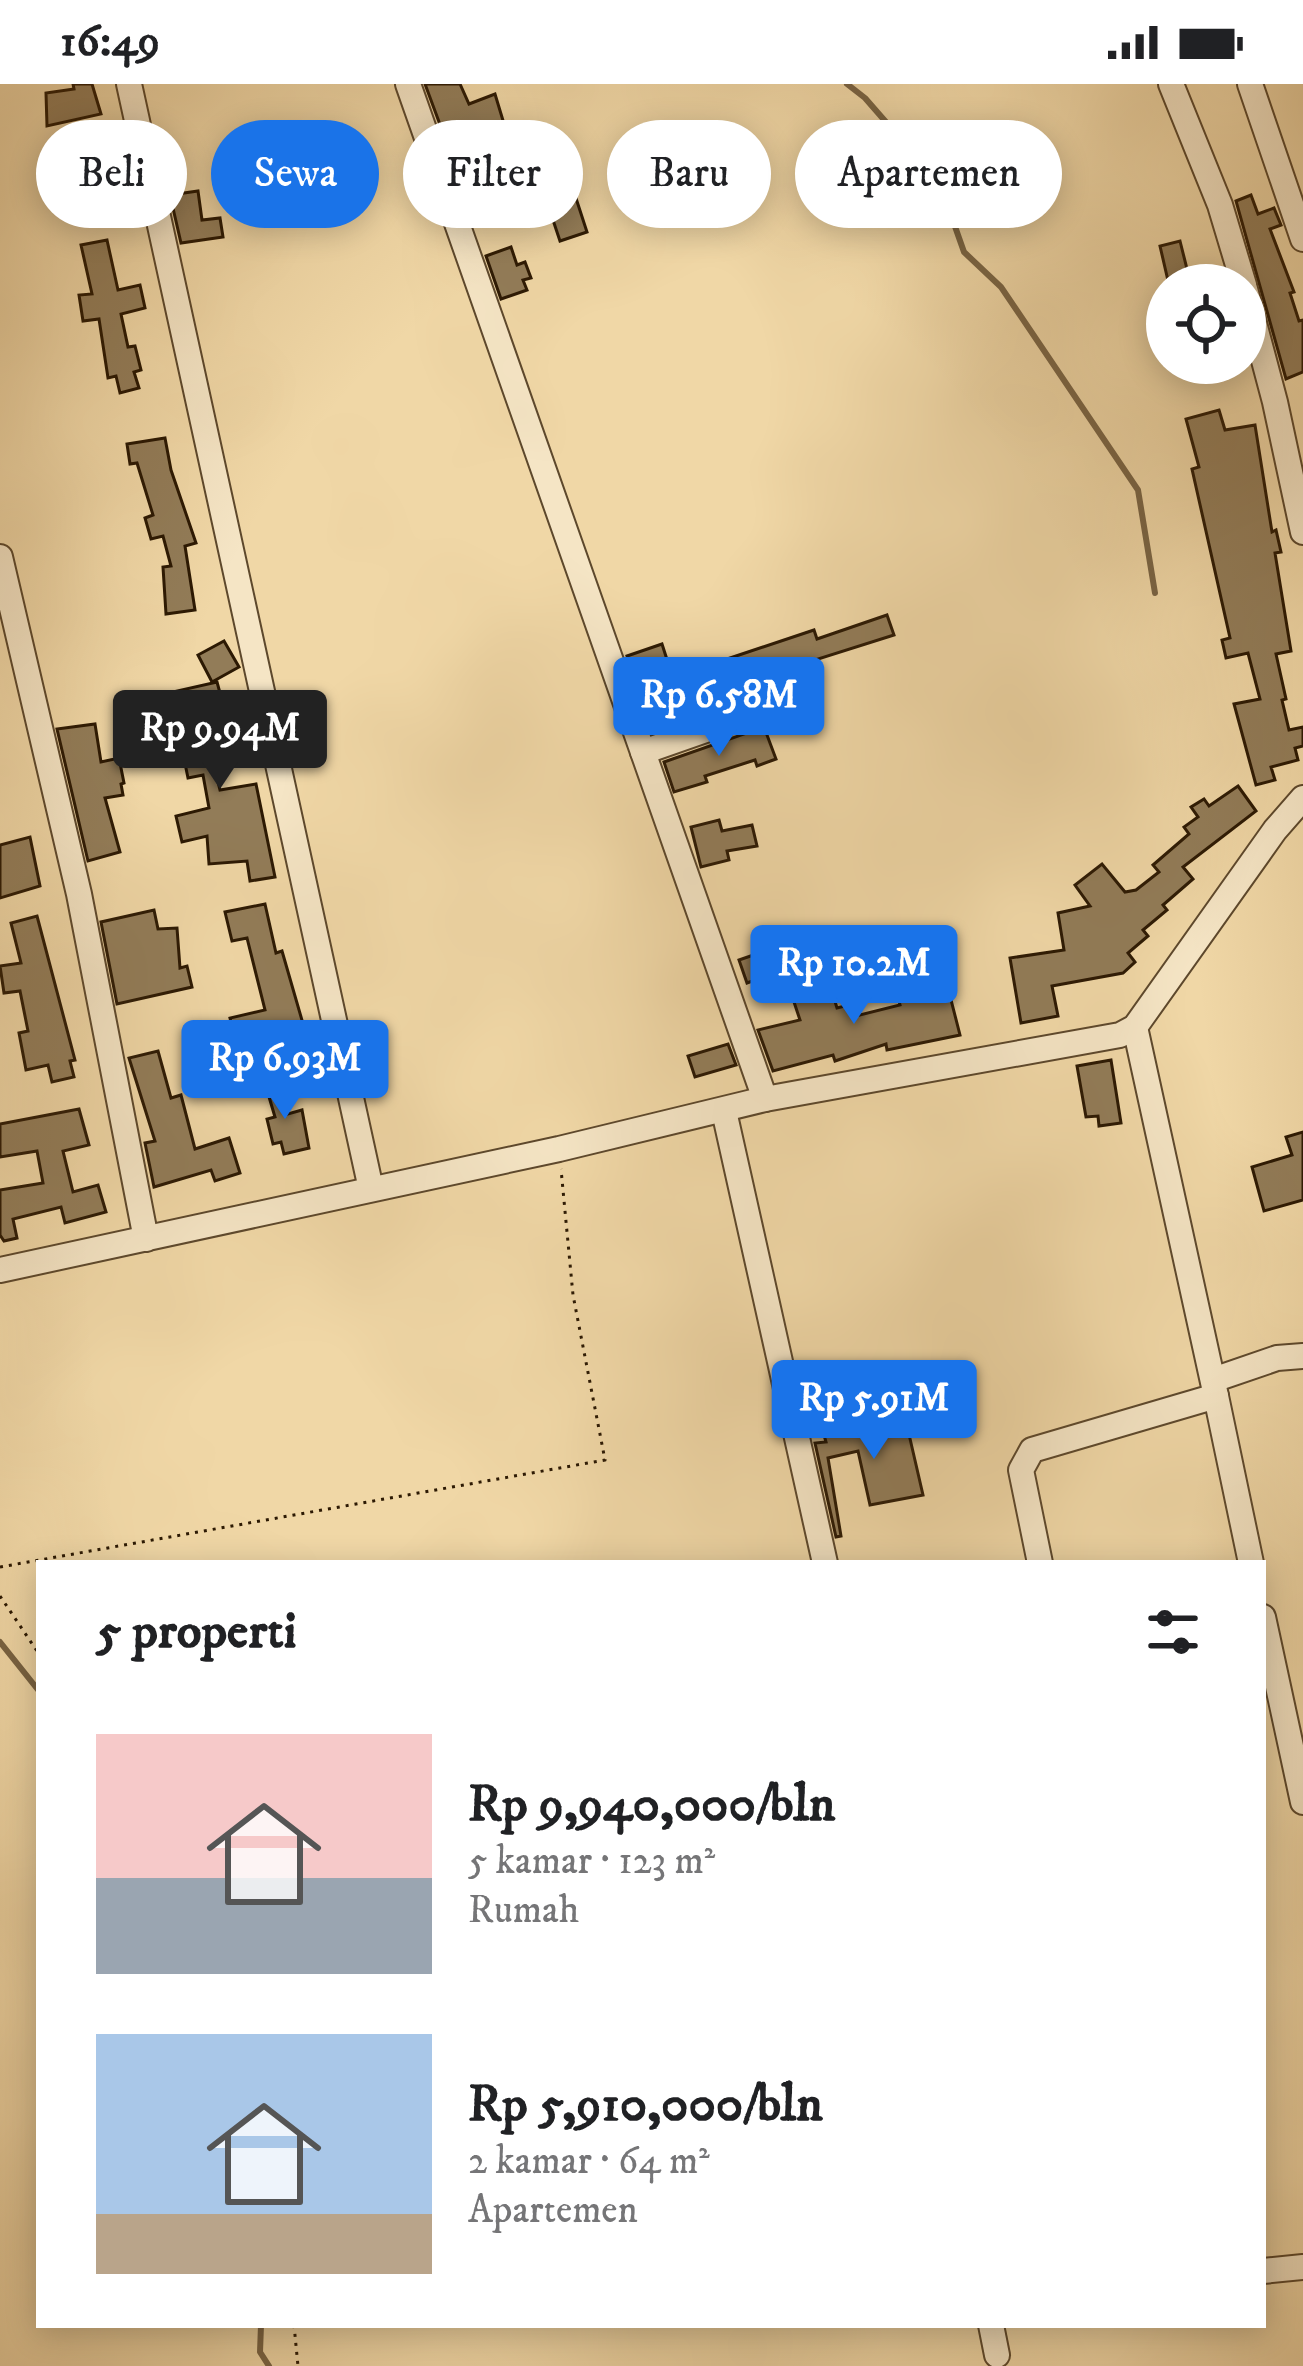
<!DOCTYPE html>
<html lang="id">
<head>
<meta charset="utf-8">
<style>
  :root { --surface:#fff; --page:#f2f2f2; --text:#202124; --muted:#757577; --accent:#1a73e8 }
  body { margin:0; font-family:"IM FELL DW Pica",serif; background:var(--page); color:var(--text); height:100vh; display:flex; flex-direction:column; font-size:45px; white-space:nowrap }
  * { box-sizing:border-box; margin:0 }
  p { font-size:39px; color:var(--muted) }
  .icon { flex:none; width:66px; height:66px; fill:none; stroke:currentColor; stroke-width:2; stroke-linecap:round; stroke-linejoin:round }
  .map { position:relative; flex:1; overflow:hidden }
  .sheet { position:absolute; left:36px; top:1476px; width:1230px; height:768px; display:flex; flex-direction:column; background:var(--surface); border-radius:0px; box-shadow:0 6px 30px #0003 }
  .sheet>* { flex:none }
  .hud { position:absolute; left:36px; top:36px; width:1233px; height:108px; display:flex; gap:24px }
  .buttons { position:absolute; left:1146px; top:180px; display:grid; gap:24px }
  .buttons a { display:grid; place-items:center; width:120px; height:120px; border-radius:50%; background:var(--surface); box-shadow:0 6px 30px #0003; font-size:60px }
  .price { position:absolute; translate:-50% -102px; padding:0 27px; border-radius:12px; background:var(--accent); color:#fff; font-size:39px; line-height:78px; filter:drop-shadow(0 3px 6px #0008) }
  .price::after { content:''; position:absolute; left:50%; top:72px; width:36px; height:27px; margin-left:-18px; background:inherit; clip-path:polygon(0 0,100% 0,50% 100%) }
  .price.on { background:#222; color:#fff }
  ul { padding:0; list-style:none }
  li { display:flex; align-items:center; gap:36px; height:300px; padding:0 60px }
  li span { display:grid; place-items:center; flex:none; width:336px; height:240px; border-radius:0px; color:#555 }
  li>.icon { margin-inline-start:auto }
  span .icon { width:144px; height:144px; fill:#fffc; stroke-width:1 }
  li b { font-size:51px }
  h2 { display:flex; justify-content:space-between; align-items:center; height:144px; padding:0 60px; font-size:51px }
  .tag { padding:0 42px; border-radius:54px; background:var(--surface); box-shadow:0 6px 30px #0003; font-size:42px; line-height:108px }
  .tag.on { background:var(--accent); color:#fff }
  .status { display:flex; justify-content:space-between; align-items:center; height:84px; padding:0 60px; background:var(--surface); direction:ltr }
  .status svg { height:33px; fill:currentColor }
  .map>svg:first-child { display:block }
</style>
</head>
<body>
<div class="status"><b>16:49</b><svg viewBox="0 0 49 12"><path d="M0 12V9h3v3zM5 12V6h3v6zM10 12V3h3v9zM15 12V0h3v12zM26 1h20v11H26zM47 4h2v5h-2z"/></svg></div>
<div class="map">
<svg width="1303" height="2282" viewBox="0 0 1303 2282">
  <rect width="100%" height="100%" fill="#f0d7a6"/>
  <filter id="stains"><feTurbulence type="fractalNoise" baseFrequency=".00167" numOctaves="4"/><feColorMatrix values="0 0 0 0 .2 0 0 0 0 .09 0 0 0 0 .02 0 0 0 .5 -.17"/></filter>
  <radialGradient id="worn" r=".72"><stop offset=".6" stop-color="#630" stop-opacity="0"/><stop offset="1" stop-color="#630" stop-opacity=".3"/></radialGradient>
  <g fill="none" stroke-linecap="round" stroke-linejoin="round">
    <g stroke="#796444" stroke-width="6">
      <path d="M 847,0 L 865,14 L 940,100 L 964,168 L 1001,203 L 1138,406 L 1155,509"/>
      <path d="M 0,1558 L 39,1607"/>
      <path d="M 261,2241 L 260,2268 L 269,2282"/>
    </g>
  </g>
  <g fill="#927c58" stroke="#2c1903" stroke-width="3">
    <path d="M 73,0 L 92,0 L 101,30 L 47,42 L 46,9 L 74,5 Z"/>
    <path d="M 425,0 L 460,0 L 469,20 L 495,10 L 508,53 L 466,69 L 459,49 L 445,54 Z"/>
    <path d="M 573,105 L 587,148 L 560,157 L 553,136 L 529,142 L 522,118 Z"/>
    <path d="M 198,107 L 202,136 L 220,134 L 223,153 L 181,159 L 170,111 Z"/>
    <path d="M 1251,111 L 1258,130 L 1274,124 L 1281,141 L 1270,145 L 1294,208 L 1290,209 L 1299,237 L 1303,236 L 1303,288 L 1286,295 L 1236,117 Z"/>
    <path d="M 107,156 L 118,206 L 140,201 L 145,224 L 121,230 L 128,263 L 135,262 L 141,286 L 134,288 L 139,304 L 120,309 L 116,292 L 108,294 L 99,235 L 83,237 L 79,211 L 92,210 L 81,161 Z"/>
    <path d="M 1180,157 L 1191,201 L 1169,201 L 1160,162 Z"/>
    <path d="M 511,163 L 517,181 L 525,178 L 531,194 L 523,196 L 527,206 L 501,215 L 486,172 Z"/>
    <path d="M 1219,326 L 1225,346 L 1255,341 L 1272,448 L 1276,446 L 1281,468 L 1275,469 L 1291,567 L 1276,570 L 1286,615 L 1282,616 L 1289,646 L 1303,643 L 1303,662 L 1295,664 L 1298,676 L 1271,683 L 1275,696 L 1256,701 L 1234,620 L 1260,615 L 1248,569 L 1226,574 L 1222,556 L 1230,554 L 1192,385 L 1199,383 L 1186,335 Z"/>
    <path d="M 165,354 L 171,386 L 196,459 L 185,462 L 195,526 L 166,530 L 163,483 L 171,482 L 163,452 L 151,455 L 145,434 L 153,431 L 137,379 L 130,380 L 127,360 Z"/>
    <path d="M 887,531 L 894,551 L 739,600 L 730,574 L 814,546 L 817,555 Z"/>
    <path d="M 224,557 L 239,583 L 212,598 L 198,571 Z"/>
    <path d="M 662,560 L 671,588 L 680,585 L 692,622 L 707,617 L 710,627 L 653,647 L 650,637 L 668,631 L 659,605 L 640,611 L 627,572 Z"/>
    <path d="M 217,598 L 223,620 L 204,624 L 212,653 L 227,650 L 232,674 L 213,678 L 220,706 L 256,700 L 275,793 L 250,797 L 247,777 L 209,780 L 207,752 L 182,758 L 176,732 L 209,724 L 203,691 L 188,694 L 181,660 L 192,657 L 184,629 L 174,632 L 168,609 Z"/>
    <path d="M 95,640 L 101,678 L 119,674 L 124,699 L 121,700 L 123,711 L 105,714 L 120,768 L 88,777 L 57,645 Z"/>
    <path d="M 764,643 L 776,675 L 757,682 L 755,676 L 705,692 L 707,698 L 674,708 L 664,678 Z"/>
    <path d="M 1238,702 L 1256,727 L 1183,783 L 1193,795 L 1163,821 L 1167,826 L 1143,846 L 1148,852 L 1128,869 L 1135,878 L 1123,889 L 1052,902 L 1058,932 L 1021,939 L 1010,874 L 1064,866 L 1058,829 L 1090,822 L 1075,801 L 1102,780 L 1125,808 L 1136,806 L 1159,788 L 1153,781 L 1189,750 L 1184,743 L 1198,733 L 1191,723 L 1204,715 L 1209,722 Z"/>
    <path d="M 719,736 L 722,747 L 752,741 L 757,762 L 727,767 L 729,776 L 701,783 L 691,743 Z"/>
    <path d="M 30,753 L 40,802 L 0,814 L 0,761 Z"/>
    <path d="M 265,820 L 276,869 L 282,867 L 310,964 L 304,965 L 312,991 L 281,999 L 271,966 L 247,971 L 246,964 L 238,966 L 230,934 L 265,926 L 247,854 L 232,857 L 225,828 Z"/>
    <path d="M 154,826 L 158,845 L 177,844 L 180,884 L 187,882 L 192,903 L 117,920 L 101,838 Z"/>
    <path d="M 37,832 L 75,976 L 70,977 L 74,993 L 52,998 L 48,981 L 26,986 L 19,949 L 28,947 L 20,907 L 4,909 L 0,882 L 21,879 L 11,839 Z"/>
    <path d="M 785,860 L 799,897 L 775,906 L 769,891 L 747,899 L 739,876 Z"/>
    <path d="M 828,895 L 837,924 L 853,920 L 856,932 L 900,921 L 899,917 L 921,910 L 922,915 L 949,908 L 960,951 L 887,966 L 886,960 L 835,977 L 833,971 L 773,987 L 758,946 L 800,936 L 790,906 Z"/>
    <path d="M 728,960 L 736,981 L 695,993 L 688,972 Z"/>
    <path d="M 158,967 L 171,1014 L 181,1011 L 195,1065 L 229,1054 L 240,1089 L 215,1097 L 211,1086 L 154,1103 L 145,1059 L 155,1057 L 129,974 Z"/>
    <path d="M 1111,976 L 1121,1039 L 1099,1042 L 1098,1032 L 1086,1033 L 1077,982 Z"/>
    <path d="M 277,993 L 288,1030 L 302,1026 L 309,1064 L 284,1070 L 281,1058 L 273,1060 L 267,1035 L 275,1033 L 264,996 Z"/>
    <path d="M 79,1025 L 89,1061 L 63,1067 L 73,1108 L 98,1101 L 106,1128 L 65,1139 L 61,1123 L 13,1135 L 17,1154 L 4,1157 L 0,1151 L 0,1106 L 43,1099 L 37,1067 L 0,1073 L 0,1040 Z"/>
    <path d="M 1303,1048 L 1303,1116 L 1264,1127 L 1252,1083 L 1292,1071 L 1286,1053 Z"/>
    <path d="M 905,1333 L 923,1411 L 870,1421 L 858,1367 L 828,1374 L 841,1452 L 836,1453 L 815,1359 L 826,1358 L 824,1351 Z"/>
  </g>
  <g fill="none" stroke-linecap="round" stroke-linejoin="round">
    <defs>
      <g id="minor">
        <path d="M 129,0 L 371,1105"/>
        <path d="M 408,0 L 765,1015"/>
        <path d="M 1171,0 L 1220,121 L 1244,201"/>
        <path d="M 1250,0 L 1303,155"/>
        <path d="M 1245,205 L 1275,318 L 1303,448"/>
        <path d="M 0,473 L 79,810 L 146,1155"/>
        <path d="M 643,668 L 788,617"/>
        <path d="M 724,1027 L 825,1479"/>
        <path d="M 0,1186 L 559,1065 L 765,1015 L 1120,951 L 1135,943 L 1275,746 L 1303,714"/>
        <path d="M 1213,1296 L 1277,1274 L 1303,1272"/>
        <path d="M 1216,1312 L 1251,1479"/>
        <path d="M 1040,1479 L 1021,1386 L 1032,1366 L 1216,1312 L 1135,943"/>
        <path d="M 1263,1533 L 1303,1718"/>
        <path d="M 1263,2187 L 1303,2183"/>
        <path d="M 991,2241 L 997,2271"/>
      </g>
    </defs>
    <use href="#minor" stroke="#5d482c" stroke-width="28"/>
    <g stroke="#2c1903" stroke-width="3" stroke-dasharray="3 6" stroke-linecap="butt">
      <path d="M 0,1483 L 605,1376 L 573,1211 L 561,1085"/>
      <path d="M 0,1512 L 39,1570"/>
      <path d="M 294,2241 L 298,2282"/>
    </g>
    <use href="#minor" stroke="#f5e5c5" stroke-width="24"/>
  </g>
  <rect width="100%" height="100%" filter="url(#stains)"/>
  <rect width="100%" height="100%" fill="url(#worn)"/>
</svg>
<div class="buttons">
<a><svg class="icon" aria-label="locate" viewBox="0 0 24 24"><circle cx="12" cy="12" r="6"/><path d="M12 2v4M12 18v4M2 12h4M18 12h4"/></svg></a>
</div>
<b class="price" style="left:719px;top:675px">Rp 6.58M</b>
<b class="price on" style="left:220px;top:708px">Rp 9.94M</b>
<b class="price" style="left:854px;top:943px">Rp 10.2M</b>
<b class="price" style="left:285px;top:1038px">Rp 6.93M</b>
<b class="price" style="left:874px;top:1378px">Rp 5.91M</b>
<div class="hud">
<a class="tag">Beli</a>
<a class="tag on">Sewa</a>
<a class="tag">Filter</a>
<a class="tag">Baru</a>
<a class="tag">Apartemen</a>
</div>
<section class="sheet">
<h2>5 properti<svg class="icon" aria-label="filters" viewBox="0 0 24 24"><path d="M4 7h16M4 17h16"/><circle cx="9" cy="7" r="2"/><circle cx="15" cy="17" r="2"/></svg></h2>
<ul>
<li><span style="background:linear-gradient(#f6c9c9 60%,#9aa5b1 0)"><svg class="icon" aria-label="home" viewBox="0 0 24 24"><path d="M3 11l9-7 9 7M6 9v11h12V9"/></svg></span><div><b>Rp 9,940,000/bln</b><p>5 kamar · 123 m²</p><p>Rumah</p></div></li>
<li><span style="background:linear-gradient(#a9c7e8 75%,#b9a48a 0)"><svg class="icon" aria-label="home" viewBox="0 0 24 24"><path d="M3 11l9-7 9 7M6 9v11h12V9"/></svg></span><div><b>Rp 5,910,000/bln</b><p>2 kamar · 64 m²</p><p>Apartemen</p></div></li>
</ul>
</section>
</div>
</body>
</html>
